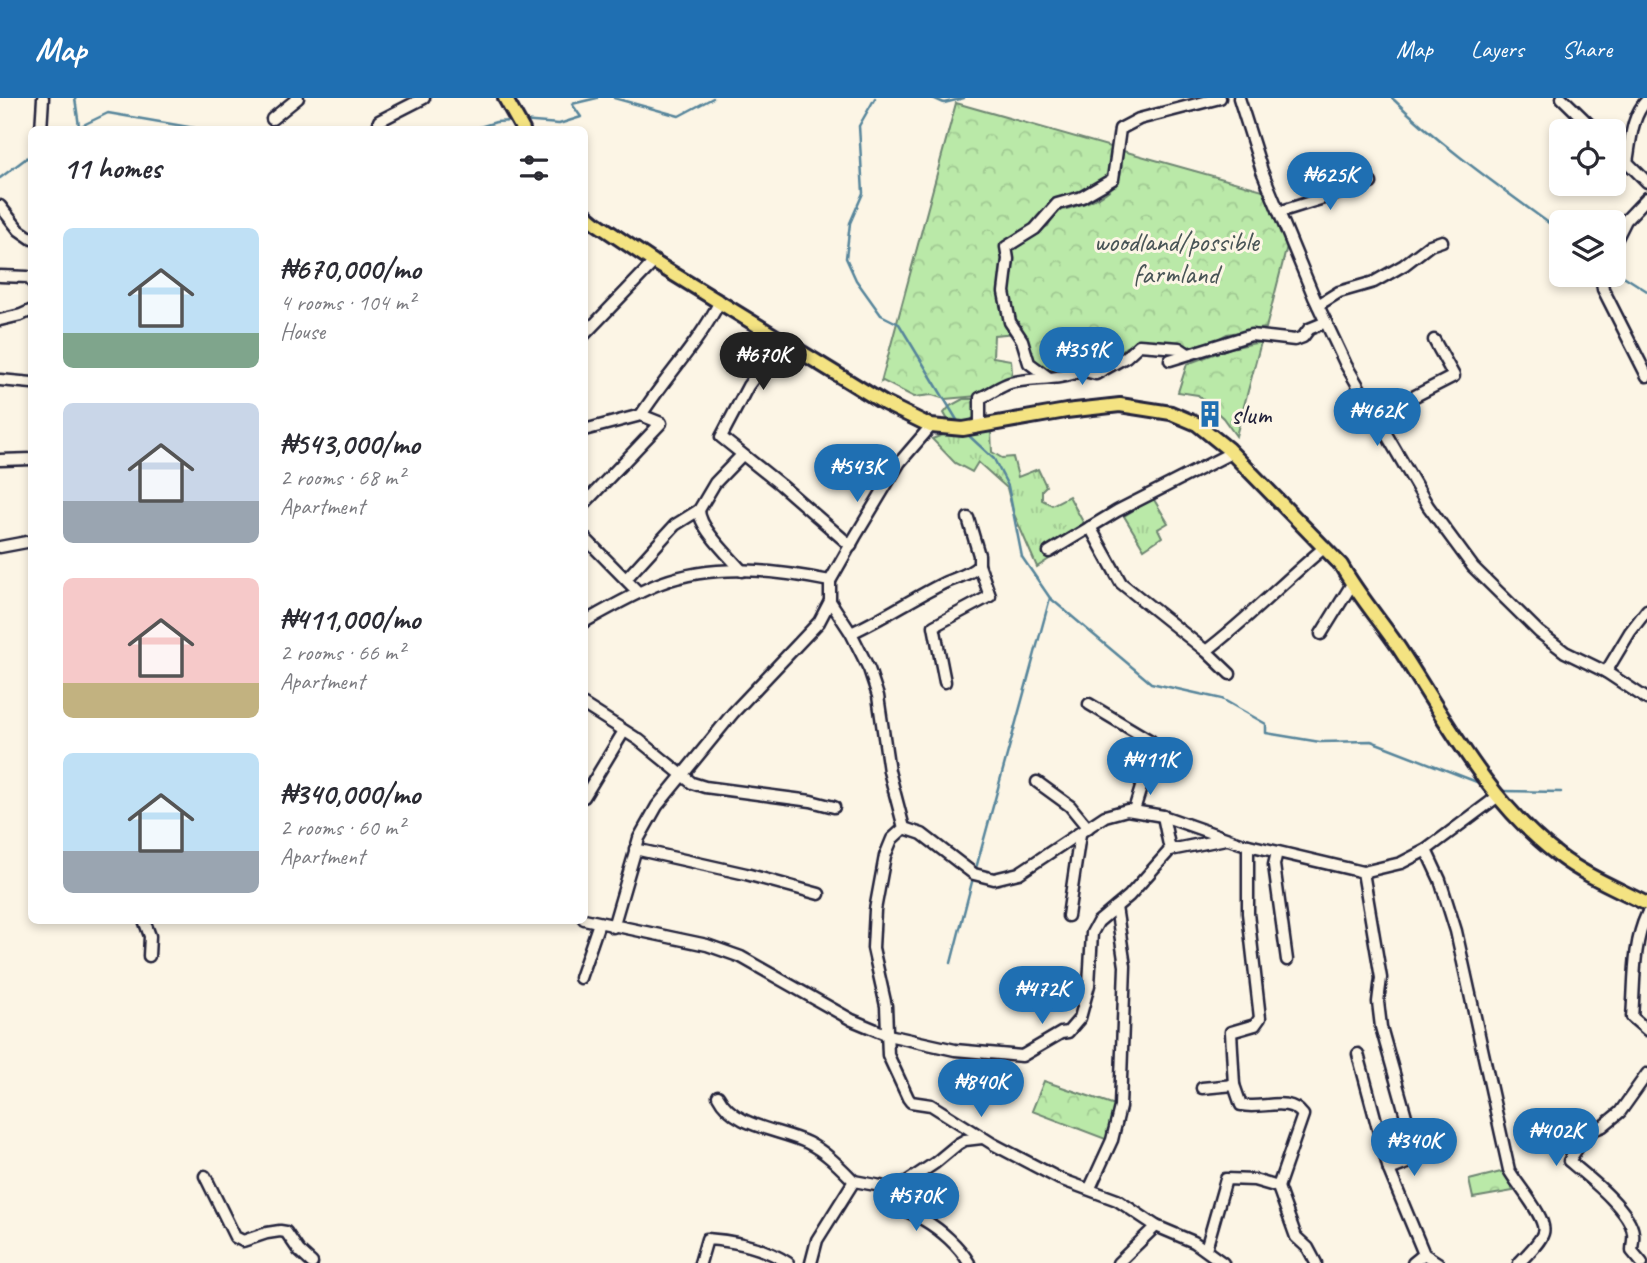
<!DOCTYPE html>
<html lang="en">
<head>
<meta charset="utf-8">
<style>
  :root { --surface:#fff; --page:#f2f2f3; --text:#2b2b33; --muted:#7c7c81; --accent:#1f6fb2 }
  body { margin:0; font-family:Caveat,sans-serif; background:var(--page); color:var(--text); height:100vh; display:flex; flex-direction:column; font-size:26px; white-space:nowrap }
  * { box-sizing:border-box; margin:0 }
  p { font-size:23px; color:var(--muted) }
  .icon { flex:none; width:38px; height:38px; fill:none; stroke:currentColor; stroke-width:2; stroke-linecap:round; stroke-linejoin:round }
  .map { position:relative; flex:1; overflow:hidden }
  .drawer { position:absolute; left:28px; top:28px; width:560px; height:798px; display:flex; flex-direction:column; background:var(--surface); border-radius:10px; box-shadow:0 4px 10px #0003 }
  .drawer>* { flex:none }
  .controls { position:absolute; left:1549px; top:21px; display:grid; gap:14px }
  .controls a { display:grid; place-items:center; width:77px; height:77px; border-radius:10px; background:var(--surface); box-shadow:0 4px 10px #0003; font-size:35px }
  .price { position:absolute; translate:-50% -60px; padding:0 16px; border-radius:24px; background:var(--accent); color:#fff; font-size:23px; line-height:46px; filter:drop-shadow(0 2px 4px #0008) }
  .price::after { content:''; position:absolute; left:50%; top:42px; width:21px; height:16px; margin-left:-10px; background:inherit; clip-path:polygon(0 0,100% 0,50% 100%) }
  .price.on { background:#222; color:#fff }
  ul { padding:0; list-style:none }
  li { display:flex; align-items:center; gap:21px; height:175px; padding:0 35px }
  li span { display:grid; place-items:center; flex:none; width:196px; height:140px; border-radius:10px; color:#555 }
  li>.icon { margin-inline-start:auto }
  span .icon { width:84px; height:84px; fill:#fffc; stroke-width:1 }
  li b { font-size:30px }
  h2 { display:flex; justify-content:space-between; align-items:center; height:84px; padding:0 35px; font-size:30px }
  header { display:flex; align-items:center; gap:42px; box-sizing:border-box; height:98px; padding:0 35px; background:var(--accent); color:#fff }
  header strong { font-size:33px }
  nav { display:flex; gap:38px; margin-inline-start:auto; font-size:24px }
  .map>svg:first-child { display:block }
</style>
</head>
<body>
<header>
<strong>Map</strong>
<nav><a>Map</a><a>Layers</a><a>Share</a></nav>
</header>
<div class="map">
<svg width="1647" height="1165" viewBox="0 0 1647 1165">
  <defs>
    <pattern id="grass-tufts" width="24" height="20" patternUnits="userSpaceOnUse" patternTransform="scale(1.75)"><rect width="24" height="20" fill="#bae9a8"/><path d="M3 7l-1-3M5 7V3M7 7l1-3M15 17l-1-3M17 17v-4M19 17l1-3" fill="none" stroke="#a0c892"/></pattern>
    <pattern id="forest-crowns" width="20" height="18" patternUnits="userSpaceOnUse" patternTransform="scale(1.75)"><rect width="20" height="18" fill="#bae9a8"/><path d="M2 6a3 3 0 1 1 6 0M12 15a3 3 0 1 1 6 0" fill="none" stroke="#a0c892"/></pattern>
  </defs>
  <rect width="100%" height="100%" fill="#fcf5e5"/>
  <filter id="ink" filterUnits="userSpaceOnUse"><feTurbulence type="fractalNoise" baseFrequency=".0143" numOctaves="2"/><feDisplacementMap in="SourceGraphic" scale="14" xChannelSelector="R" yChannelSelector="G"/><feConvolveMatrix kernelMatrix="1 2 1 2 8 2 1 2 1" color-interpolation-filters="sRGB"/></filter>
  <g filter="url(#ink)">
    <g fill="url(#grass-tufts)" stroke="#6e8672" stroke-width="2">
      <path d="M 991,333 L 992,354 L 1002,360 L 1013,359 L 1018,379 L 1038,371 L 1046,388 L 1042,392 L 1042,402 L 1052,407 L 1069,398 L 1089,435 L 1037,469 L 1013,414 L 1007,390 L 978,364 L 972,374 L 955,365 L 932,341 L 948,335 Z"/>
      <path d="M 1153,400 L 1168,425 L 1158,431 L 1162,439 L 1144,451 L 1124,418 Z"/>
    </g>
    <g fill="url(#forest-crowns)" stroke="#6e8672" stroke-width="2">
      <path d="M 956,5 L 1111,49 L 1116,63 L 1110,84 L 1049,112 L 1037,127 L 1016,135 L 1005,151 L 1005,172 L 999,195 L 1000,208 L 1012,224 L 1016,235 L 994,237 L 993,259 L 1011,262 L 1012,274 L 1009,285 L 978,298 L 945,301 L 932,297 L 914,299 L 883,283 L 881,284 Z"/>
      <path d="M 1116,51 L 1263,92 L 1287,148 L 1266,230 L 1227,236 L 1203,249 L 1139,247 L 1126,249 L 1100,272 L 1087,270 L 1093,249 L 1100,248 L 1099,231 L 1079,230 L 1076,234 L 1075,248 L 1084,248 L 1080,269 L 1069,274 L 1035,269 L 1020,227 L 1005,204 L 1013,147 L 1023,139 L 1048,128 L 1055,114 C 1085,107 1138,92 1116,51 Z"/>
      <path d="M 1261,244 L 1236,338 L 1223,320 L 1198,297 L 1178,294 L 1187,266 L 1230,250 Z"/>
      <path d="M 963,301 L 974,301 L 976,318 L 968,324 L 948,322 L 944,315 L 950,308 Z"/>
      <path d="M 1044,983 L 1118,1008 L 1108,1042 L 1032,1013 Z"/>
      <path d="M 1505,1073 L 1513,1093 L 1473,1100 L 1469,1082 Z"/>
    </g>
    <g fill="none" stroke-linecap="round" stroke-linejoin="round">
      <g stroke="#57859b" stroke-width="2.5">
        <path d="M 75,0 L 79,28"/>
        <path d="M 614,0 L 679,18 L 713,0"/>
        <path d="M 875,0 L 859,28 L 863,95 L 850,125 L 846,160 L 856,182 L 881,217 L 899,226 L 960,327"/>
        <path d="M 933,0 L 944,5 L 964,0"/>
        <path d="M 1392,0 C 1443,50 1504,92 1561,134"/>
        <path d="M 521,23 L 559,26 L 581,19 L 572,6 L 597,0"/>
        <path d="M 73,32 L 108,15 L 206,32"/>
        <path d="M 470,32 L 496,24 L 511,23"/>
        <path d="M 0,80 L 32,56"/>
        <path d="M 1614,172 L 1647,193"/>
        <path d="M 966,335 L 994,361 L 1008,388 L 1022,459 L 1050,500 L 1151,585 L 1222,601 L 1266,626 L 1266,635 L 1320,644 L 1371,643 L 1482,686"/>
        <path d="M 1501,693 L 1561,694"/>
        <path d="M 975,774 L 1050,500"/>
        <path d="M 951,865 L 973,780"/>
      </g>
      <defs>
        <g id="minor">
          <path d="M 1239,0 L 1262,73 L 1314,199 L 1346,267 L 1428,408 L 1473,469 L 1539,534 L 1565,554 L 1606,574 L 1647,601"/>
          <path d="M 1562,0 L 1596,33"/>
          <path d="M 272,21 L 298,0"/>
          <path d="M 379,23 L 424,0"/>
          <path d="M 41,32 L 43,0"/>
          <path d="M 1614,51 L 1647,84"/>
          <path d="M 1627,64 C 1631,42 1631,19 1647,2"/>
          <path d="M 0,108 L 19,132 L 32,141"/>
          <path d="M 1279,114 L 1371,85"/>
          <path d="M 1614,146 L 1626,122 L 1647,100"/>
          <path d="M 1601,177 L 1603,191 L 1647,278"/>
          <path d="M 0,178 L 28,179 L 32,184"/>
          <path d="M 1318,207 L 1339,194 L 1374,184 L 1404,167 L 1430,147 L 1442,143"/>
          <path d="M 0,222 L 21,217 L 32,212"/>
          <path d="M 584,237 L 654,164"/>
          <path d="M 782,242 L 748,288 L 721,339 L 781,387 L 851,448"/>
          <path d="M 1170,262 L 1251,237 L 1295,242 L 1303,239 L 1309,231 L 1326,224"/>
          <path d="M 1081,272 L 1087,246"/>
          <path d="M 1048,279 L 1029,265 L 1022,242 L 1010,224 L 1004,194 L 1008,161 L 1006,149 L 1035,131 L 1057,106 L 1082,99 L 1113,81 L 1120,31 L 1139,21 L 1220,0"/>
          <path d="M 0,282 L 32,285"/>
          <path d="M 641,317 C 666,278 699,245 720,203"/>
          <path d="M 1376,318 L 1454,278 L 1434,242"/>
          <path d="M 980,328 L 980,300 C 990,296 1000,288 1010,285 C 1031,279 1063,283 1081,272 L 1096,276 L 1126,259 L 1139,247 L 1179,250 L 1188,256"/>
          <path d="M 584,332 L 641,317 L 661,325 L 584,406"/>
          <path d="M 0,362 L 32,361"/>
          <path d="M 699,412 C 699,430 730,459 742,473"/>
          <path d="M 1090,429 L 1121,485 L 1206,553 L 1230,576"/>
          <path d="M 584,439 L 639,495"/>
          <path d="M 0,449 L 32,443"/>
          <path d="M 1049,454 L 1117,413 L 1231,355"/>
          <path d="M 626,481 L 675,427 L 699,412 L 715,385 L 742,357"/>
          <path d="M 830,503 L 851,535 L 869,571 L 878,598 L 889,673 L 904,730 L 892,741 L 885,758 L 875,812 L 873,850 L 886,908 L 888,957 L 908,1000 L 911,1004 L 931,1007 L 993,1046 L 1060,1081 L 1117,1102 L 1156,1128 L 1194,1144 L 1223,1165"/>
          <path d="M 584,524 C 609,510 635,495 661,485 C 715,465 775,472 830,483"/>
          <path d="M 851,535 C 882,521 910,502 940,487 C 952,480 970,478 979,467 L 979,457 L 968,420"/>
          <path d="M 1321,536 L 1352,486"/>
          <path d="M 1206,553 C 1248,521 1284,483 1325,449"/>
          <path d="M 1606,574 L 1630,534 L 1647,512"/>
          <path d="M 945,584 L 934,528 L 990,498 L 979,467"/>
          <path d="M 1089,606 L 1151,643 L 1153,651 L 1134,712"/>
          <path d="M 584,607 L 639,642 L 692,685 L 705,689 L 811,703 L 834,709"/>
          <path d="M 1037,684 L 1070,708 L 1088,730"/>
          <path d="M 584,699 L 624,633"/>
          <path d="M 1163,718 L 1170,752"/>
          <path d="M 904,730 L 922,736 L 974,776 L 994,781 L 1019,775 L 1105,718 L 1127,712 L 1163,718 L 1240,745 L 1363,774 L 1401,765 L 1426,752 L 1497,699"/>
          <path d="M 635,751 L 746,776 L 819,796"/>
          <path d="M 1426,752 L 1440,782 L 1456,833 L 1509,1072 C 1517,1087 1548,1121 1543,1135 C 1540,1145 1526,1157 1519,1165"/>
          <path d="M 1277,754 L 1274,767 L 1287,862"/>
          <path d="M 1363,774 L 1381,880 L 1378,904 L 1381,929 L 1418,1061 L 1389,1072"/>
          <path d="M 1647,816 C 1632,848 1635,885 1632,919 L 1647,932"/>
          <path d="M 1068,818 L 1080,736"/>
          <path d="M 584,821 L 707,847 L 741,859 L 852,922 L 888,937 L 955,952 L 1022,958 L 1061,935 L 1068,934 L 1080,920 L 1089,887 L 1092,835 L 1098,824 L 1129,798 L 1170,752 L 1226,741"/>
          <path d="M 144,822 L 150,838 L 149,858"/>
          <path d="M 613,829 L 639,740 L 657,708 L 733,615 L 819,524 L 830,503 L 830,483 L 855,439 L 900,364 L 931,328"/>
          <path d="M 580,880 L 599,825"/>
          <path d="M 1358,956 L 1389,1072 L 1424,1156 L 1438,1165"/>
          <path d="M 1202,990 L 1234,987 L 1231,934 L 1255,927 L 1260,920 L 1248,815 L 1248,747"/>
          <path d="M 718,998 C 734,1030 780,1031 808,1045 C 826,1054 840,1069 854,1083"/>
          <path d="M 205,1078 L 235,1139 L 243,1143 L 267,1135 L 280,1133 L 286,1134 L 299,1153 L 312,1165"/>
          <path d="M 1278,1089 L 1296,1139 L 1308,1150 L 1316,1165"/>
          <path d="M 1090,1090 L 1112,1042 L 1120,1009 L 1125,868 L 1116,809"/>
          <path d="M 890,1095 C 903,1118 904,1109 924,1122 C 941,1132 959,1148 969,1165"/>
          <path d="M 1206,1151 L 1226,1081 L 1254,1082 L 1278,1089 L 1303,1017 C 1288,997 1262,1012 1241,1007 L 1234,987"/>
          <path d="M 700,1165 L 707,1141 C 736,1143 764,1149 788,1165"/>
          <path d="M 811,1165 L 817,1142 L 854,1083 L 881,1088 L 890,1095 L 935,1065 L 958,1046 L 965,1042 L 982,1040"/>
          <path d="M 1118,1165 L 1156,1128"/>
          <path d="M 1413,1165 L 1424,1156"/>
          <path d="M 1642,1165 L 1632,1153 C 1632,1147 1634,1141 1633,1135 C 1631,1112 1587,1078 1569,1063 L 1588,1034 L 1603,1028 L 1620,1014 L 1647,976"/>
        </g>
        <g id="major">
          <path d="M 505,0 L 523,32"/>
          <path d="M 584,115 L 596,125 L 654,164 L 884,305 L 931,328 L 963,331 L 1066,313 L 1120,307 L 1171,315 L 1197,326 L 1228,351 L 1341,467 C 1358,497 1380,522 1399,550 C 1446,622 1488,704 1558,757 C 1584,777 1618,791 1647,806"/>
        </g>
      </defs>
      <use href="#minor" stroke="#22223b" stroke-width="15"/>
      <use href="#major" stroke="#22223b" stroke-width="18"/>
      <use href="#minor" stroke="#fcf5e5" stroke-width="10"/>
      <use href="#major" stroke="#f4e382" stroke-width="12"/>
    </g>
  </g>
  <defs>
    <symbol id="building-bare" viewBox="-9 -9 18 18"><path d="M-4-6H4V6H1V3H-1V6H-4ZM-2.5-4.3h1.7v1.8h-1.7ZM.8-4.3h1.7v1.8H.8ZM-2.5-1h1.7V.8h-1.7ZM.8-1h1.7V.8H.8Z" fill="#1f6fb2" stroke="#fcf5e5" stroke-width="2.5" paint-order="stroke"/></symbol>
  </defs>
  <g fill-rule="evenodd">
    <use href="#building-bare" x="1191" y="297" width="38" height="38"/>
  </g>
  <g text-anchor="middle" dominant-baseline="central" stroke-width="6" stroke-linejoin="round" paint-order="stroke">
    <g font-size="28" fill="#485456" stroke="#fcf5e5">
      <text x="1176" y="143">woodland/possible<tspan x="1176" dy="32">farmland</tspan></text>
    </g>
    <g font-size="28" fill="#22223b" stroke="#fcf5e5" text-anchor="start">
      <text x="1231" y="316">slum</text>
    </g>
  </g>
</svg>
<div class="controls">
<a><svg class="icon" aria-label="locate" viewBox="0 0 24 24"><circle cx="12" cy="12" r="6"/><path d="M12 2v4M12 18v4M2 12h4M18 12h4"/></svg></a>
<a><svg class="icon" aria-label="layers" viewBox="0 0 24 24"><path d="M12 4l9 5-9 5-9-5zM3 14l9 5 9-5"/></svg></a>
</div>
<b class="price" style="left:1330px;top:114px">₦625K</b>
<b class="price" style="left:1082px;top:289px">₦359K</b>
<b class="price on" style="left:763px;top:294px">₦670K</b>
<b class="price" style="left:1377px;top:350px">₦462K</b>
<b class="price" style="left:857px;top:406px">₦543K</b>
<b class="price" style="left:1150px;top:699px">₦411K</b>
<b class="price" style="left:1042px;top:928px">₦472K</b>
<b class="price" style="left:981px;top:1021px">₦840K</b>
<b class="price" style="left:1556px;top:1070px">₦402K</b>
<b class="price" style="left:1414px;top:1080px">₦340K</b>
<b class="price" style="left:916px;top:1135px">₦570K</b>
<section class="drawer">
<h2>11 homes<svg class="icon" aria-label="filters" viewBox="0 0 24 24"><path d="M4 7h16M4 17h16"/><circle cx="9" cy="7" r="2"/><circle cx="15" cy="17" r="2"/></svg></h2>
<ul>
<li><span style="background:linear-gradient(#bfe0f5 75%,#7fa58c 0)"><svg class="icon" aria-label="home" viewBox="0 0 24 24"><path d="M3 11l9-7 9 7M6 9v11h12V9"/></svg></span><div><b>₦670,000/mo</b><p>4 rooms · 104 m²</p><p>House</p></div></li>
<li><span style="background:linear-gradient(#c9d6e8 70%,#9aa5b1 0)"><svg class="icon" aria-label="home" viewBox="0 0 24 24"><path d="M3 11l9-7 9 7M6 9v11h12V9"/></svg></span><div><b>₦543,000/mo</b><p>2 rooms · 68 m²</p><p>Apartment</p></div></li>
<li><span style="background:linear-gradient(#f6c9c9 75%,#c2b280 0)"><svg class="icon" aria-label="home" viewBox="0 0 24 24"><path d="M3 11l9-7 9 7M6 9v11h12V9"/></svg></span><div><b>₦411,000/mo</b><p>2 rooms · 66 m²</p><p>Apartment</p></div></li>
<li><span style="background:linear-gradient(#bfe0f5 70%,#9aa5b1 0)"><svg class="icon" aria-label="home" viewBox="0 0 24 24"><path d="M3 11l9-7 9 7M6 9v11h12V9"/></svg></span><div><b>₦340,000/mo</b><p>2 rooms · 60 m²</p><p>Apartment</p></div></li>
</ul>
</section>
</div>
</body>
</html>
